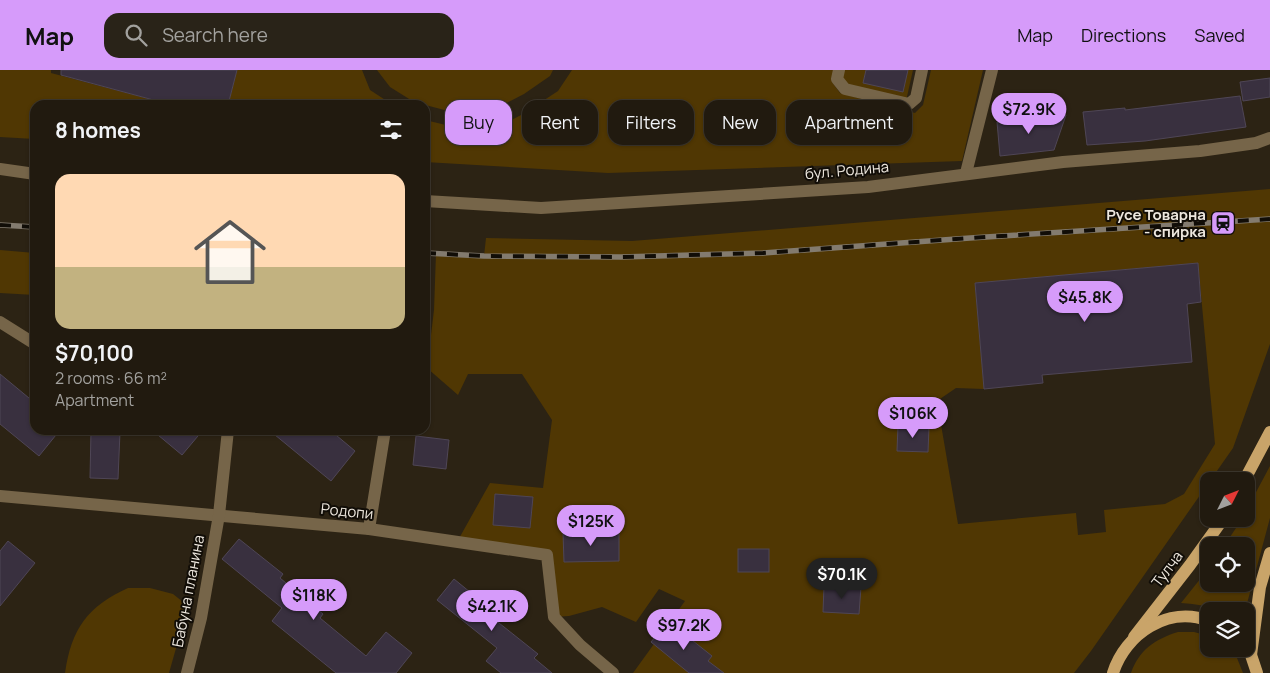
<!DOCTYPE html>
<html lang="en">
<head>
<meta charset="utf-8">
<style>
  :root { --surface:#211a0f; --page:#292318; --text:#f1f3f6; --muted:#a2a19e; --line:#3e382f; --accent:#d69bfa }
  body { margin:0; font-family:Manrope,sans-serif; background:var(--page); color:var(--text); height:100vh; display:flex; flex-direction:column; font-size:19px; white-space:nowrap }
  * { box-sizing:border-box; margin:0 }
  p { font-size:16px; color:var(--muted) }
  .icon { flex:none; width:28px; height:28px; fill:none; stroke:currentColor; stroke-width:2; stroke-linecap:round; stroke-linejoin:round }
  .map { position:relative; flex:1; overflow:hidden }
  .drawer { position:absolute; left:30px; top:30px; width:400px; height:335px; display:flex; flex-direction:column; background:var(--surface); border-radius:15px; box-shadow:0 1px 4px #0004,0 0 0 1px var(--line) }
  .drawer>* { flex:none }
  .guide { position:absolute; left:445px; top:30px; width:475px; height:45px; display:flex; gap:10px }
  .needle { width:32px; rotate:48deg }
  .fabs { position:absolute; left:1200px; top:402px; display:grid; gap:10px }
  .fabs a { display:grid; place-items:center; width:55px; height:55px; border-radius:10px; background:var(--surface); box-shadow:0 1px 4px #0004,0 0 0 1px var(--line); font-size:25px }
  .price { position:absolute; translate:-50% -42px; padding:0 11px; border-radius:18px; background:var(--accent); color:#111; font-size:16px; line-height:32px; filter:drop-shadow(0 1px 2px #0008) }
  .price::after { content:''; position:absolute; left:50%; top:30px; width:15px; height:11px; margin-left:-8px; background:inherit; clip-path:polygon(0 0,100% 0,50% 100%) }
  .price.current { background:#222; color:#fff }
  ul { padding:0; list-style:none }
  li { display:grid; align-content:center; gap:10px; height:265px; padding:0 25px }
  li span { display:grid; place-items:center; height:155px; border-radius:15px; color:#555 }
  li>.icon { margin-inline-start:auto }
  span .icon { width:90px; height:90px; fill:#fffc; stroke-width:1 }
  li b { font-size:21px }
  h2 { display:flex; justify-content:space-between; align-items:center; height:60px; padding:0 25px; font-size:21px }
  .chip { padding:0 18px; border-radius:15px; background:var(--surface); box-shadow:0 1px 4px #0004,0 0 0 1px var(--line); font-size:18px; line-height:45px }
  .chip.current { background:var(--accent); color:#111 }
  header { display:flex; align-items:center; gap:30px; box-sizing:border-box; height:70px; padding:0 25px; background:var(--accent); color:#111 }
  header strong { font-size:24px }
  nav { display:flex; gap:28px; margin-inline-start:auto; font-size:18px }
  .search { width:350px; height:45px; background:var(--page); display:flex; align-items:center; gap:12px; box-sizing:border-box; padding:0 18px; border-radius:15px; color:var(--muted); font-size:19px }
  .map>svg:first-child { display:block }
</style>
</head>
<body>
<header>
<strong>Map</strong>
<div class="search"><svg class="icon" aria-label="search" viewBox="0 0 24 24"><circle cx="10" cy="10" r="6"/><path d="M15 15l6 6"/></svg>Search here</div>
<nav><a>Map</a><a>Directions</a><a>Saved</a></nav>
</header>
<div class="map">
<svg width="1270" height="603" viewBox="0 0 1270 603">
  <rect width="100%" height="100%" fill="#2c2314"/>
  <g fill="#503703" fill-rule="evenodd">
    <path d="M 0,0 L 51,0 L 51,3 L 172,35 L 35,35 L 35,69 L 0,67 Z"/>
    <path d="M 237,0 L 362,0 L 370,20 L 393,35 L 228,35 Z"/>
    <path d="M 377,0 L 553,0 L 550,6 L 524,24 L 493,40 L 452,42 L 414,32 L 390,17 Z"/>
    <path d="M 572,0 L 834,0 L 832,12 L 840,23 L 915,43 L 923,35 L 931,0 L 983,0 L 962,91 L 608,103 L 425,92 L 425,50 L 467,60 L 500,56 L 523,44 L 558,21 Z"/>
    <path d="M 843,0 L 913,0 L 906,31 L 846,16 L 841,7 Z"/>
    <path d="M 1270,119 L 1270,274 L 1233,378 L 1091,581 L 1074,603 L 633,603 L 685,531 L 659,519 L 636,552 L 602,537 L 569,546 L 554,547 L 547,485 L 457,472 L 490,413 L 543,418 L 552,350 L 522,304 L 468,304 L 458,325 L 427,298 L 434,240 L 436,184 L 484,186 L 486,168 L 632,171 ZM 1198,193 L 1215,374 L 1184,424 L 1165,434 L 1104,440 L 1106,462 L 1078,465 L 1076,443 L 958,454 L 937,331 L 956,318 L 984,319 L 975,213 Z"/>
    <path d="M 0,180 L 35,183 L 35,225 L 0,223 Z"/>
    <path d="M 1270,396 L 1270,448 L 1245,541 C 1238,541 1228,543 1221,541 C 1206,536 1198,534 1181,533 L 1209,498 L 1209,514 L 1246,514 L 1246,476 L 1224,476 L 1242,449 L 1246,449 L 1246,441 Z"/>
    <path d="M 128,518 L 150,518 L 173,524 L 188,536 L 169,603 L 65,603 C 71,559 88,536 128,518 Z"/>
    <path d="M 1178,562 L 1194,562 L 1209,566 L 1209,579 L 1229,579 L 1237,588 L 1243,603 L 1131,603 C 1139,580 1155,569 1178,562 Z"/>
  </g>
  <g fill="#39303f" stroke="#4f4656">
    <path d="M 61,0 L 237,0 L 228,35 L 172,35 L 61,5 Z"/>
    <path d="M 866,0 L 908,0 L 903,22 L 863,13 Z"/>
    <path d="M 1270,8 L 1270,27 L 1243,31 L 1240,12 Z"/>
    <path d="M 1240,26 L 1246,57 L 1145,71 L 1087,75 L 1083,42 L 1125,38 L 1125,40 Z"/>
    <path d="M 1066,45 L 1054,80 L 1000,86 L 997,52 Z"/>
    <path d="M 1198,193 L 1201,232 L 1187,234 L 1192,292 L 1042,305 L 1043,313 L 984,319 L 975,213 Z"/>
    <path d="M 0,304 L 35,333 L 35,360 L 60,360 L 39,386 L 0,354 Z"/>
    <path d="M 898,356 L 929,357 L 928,382 L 897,381 Z"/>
    <path d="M 152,360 L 203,360 L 182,385 Z"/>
    <path d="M 269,360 L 330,360 L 355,381 L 331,411 Z"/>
    <path d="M 91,361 L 120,362 L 118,409 L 90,408 Z"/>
    <path d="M 416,366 L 449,370 L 446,399 L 413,395 Z"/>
    <path d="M 495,424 L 533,427 L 530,458 L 493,455 Z"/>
    <path d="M 563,463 L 619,463 L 619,491 L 564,492 Z"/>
    <path d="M 239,469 L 283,504 L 280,508 L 323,544 L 320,548 L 366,586 L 386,562 L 412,583 L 396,603 L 336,603 L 272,551 L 282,538 L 222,489 Z"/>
    <path d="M 8,471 L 35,493 L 0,536 L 0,481 Z"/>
    <rect x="738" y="479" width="31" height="23"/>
    <path d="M 454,509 L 498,545 L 494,549 L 538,584 L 534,588 L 552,603 L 501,603 L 486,591 L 497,578 L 437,530 Z"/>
    <path d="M 824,516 L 861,517 L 859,544 L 823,542 Z"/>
    <path d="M 668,551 L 712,586 L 708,591 L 724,603 L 689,603 L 651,572 Z"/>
  </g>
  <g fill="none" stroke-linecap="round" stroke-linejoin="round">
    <g stroke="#766549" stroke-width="12">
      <path d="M 839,0 L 837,9 L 845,19 L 909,34 L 916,28 L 922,0"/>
      <path d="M 0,99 L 35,104"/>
      <path d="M 966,103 L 992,0"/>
      <path d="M 425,131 L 541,138 L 868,117 L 1063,92 L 1200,81 L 1256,73 L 1270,68"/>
      <path d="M 0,252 L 35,274"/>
      <path d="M 0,426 L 369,459 L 547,485 L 554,547 L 580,575 L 613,603"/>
      <path d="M 369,459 L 385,360"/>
      <path d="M 187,603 L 201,548 L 219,445 L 228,360"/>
    </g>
    <g stroke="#c9a469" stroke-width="12">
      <path d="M 1244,411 L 1270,362"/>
      <path d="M 1134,567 L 1190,495 L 1223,449"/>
      <path d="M 1246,579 L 1251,585 L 1257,603"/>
      <path d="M 1251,585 L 1260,517 L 1270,483"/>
      <path d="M 1113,603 C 1125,564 1168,535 1209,551"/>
    </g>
    <defs>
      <g id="rail">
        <path d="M 0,155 L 35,157"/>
        <path d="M 425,183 L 484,186 L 621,187 L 763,183 L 970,168 L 1270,149"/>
      </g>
    </defs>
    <use href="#rail" stroke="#837b6f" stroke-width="5.5"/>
    <use href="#rail" stroke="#110d07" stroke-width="4" stroke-dasharray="11" stroke-linecap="butt"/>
  </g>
  <defs>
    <symbol id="station-square" viewBox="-11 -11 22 22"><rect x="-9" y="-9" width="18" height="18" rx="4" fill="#d69bfa" stroke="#110d07"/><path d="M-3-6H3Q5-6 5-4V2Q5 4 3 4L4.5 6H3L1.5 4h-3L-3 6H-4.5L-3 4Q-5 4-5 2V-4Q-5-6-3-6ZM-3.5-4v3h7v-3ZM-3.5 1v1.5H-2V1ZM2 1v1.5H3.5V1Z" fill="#111"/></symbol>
  </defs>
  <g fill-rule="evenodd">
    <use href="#station-square" x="1209" y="139" width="28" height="28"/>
  </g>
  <g text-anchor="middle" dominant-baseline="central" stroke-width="4" stroke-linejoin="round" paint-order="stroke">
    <g font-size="15" fill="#ede7de" stroke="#110d07">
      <text transform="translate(847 100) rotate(-5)">бул. Родина</text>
      <text transform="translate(347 441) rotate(6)">Родопи</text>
      <text transform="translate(1167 499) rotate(-53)">Тулча</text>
      <text transform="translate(188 521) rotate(-79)">Бабуна планина</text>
    </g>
    <g font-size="15" font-weight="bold" fill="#ede7de" stroke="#110d07" text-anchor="end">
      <text x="1206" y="144">Русе Товарна<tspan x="1206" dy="17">- спирка</tspan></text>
    </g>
  </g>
</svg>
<div class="fabs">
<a><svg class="needle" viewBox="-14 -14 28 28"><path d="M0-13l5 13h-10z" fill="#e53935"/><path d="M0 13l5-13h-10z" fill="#a2a19e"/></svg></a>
<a><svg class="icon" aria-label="locate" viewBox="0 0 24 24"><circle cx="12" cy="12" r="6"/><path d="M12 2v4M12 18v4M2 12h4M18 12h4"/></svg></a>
<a><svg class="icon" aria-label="layers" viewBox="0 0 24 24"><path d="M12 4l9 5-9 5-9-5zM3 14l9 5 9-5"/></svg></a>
</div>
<b class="price" style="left:1029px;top:65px">$72.9K</b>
<b class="price" style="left:1085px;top:253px">$45.8K</b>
<b class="price" style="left:913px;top:369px">$106K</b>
<b class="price" style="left:591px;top:477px">$125K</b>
<b class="price current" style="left:842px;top:530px">$70.1K</b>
<b class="price" style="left:314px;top:551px">$118K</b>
<b class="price" style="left:492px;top:562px">$42.1K</b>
<b class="price" style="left:684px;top:581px">$97.2K</b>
<div class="guide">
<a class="chip current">Buy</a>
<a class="chip">Rent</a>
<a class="chip">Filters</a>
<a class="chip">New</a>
<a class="chip">Apartment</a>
</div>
<section class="drawer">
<h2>8 homes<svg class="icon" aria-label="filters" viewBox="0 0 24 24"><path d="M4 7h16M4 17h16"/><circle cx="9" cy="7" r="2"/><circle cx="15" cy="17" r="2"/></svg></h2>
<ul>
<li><span style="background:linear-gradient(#ffd9b3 60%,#c2b280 0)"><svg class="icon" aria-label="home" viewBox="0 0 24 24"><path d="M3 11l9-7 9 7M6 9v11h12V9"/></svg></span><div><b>$70,100</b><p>2 rooms · 66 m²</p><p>Apartment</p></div></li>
</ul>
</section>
</div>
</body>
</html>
